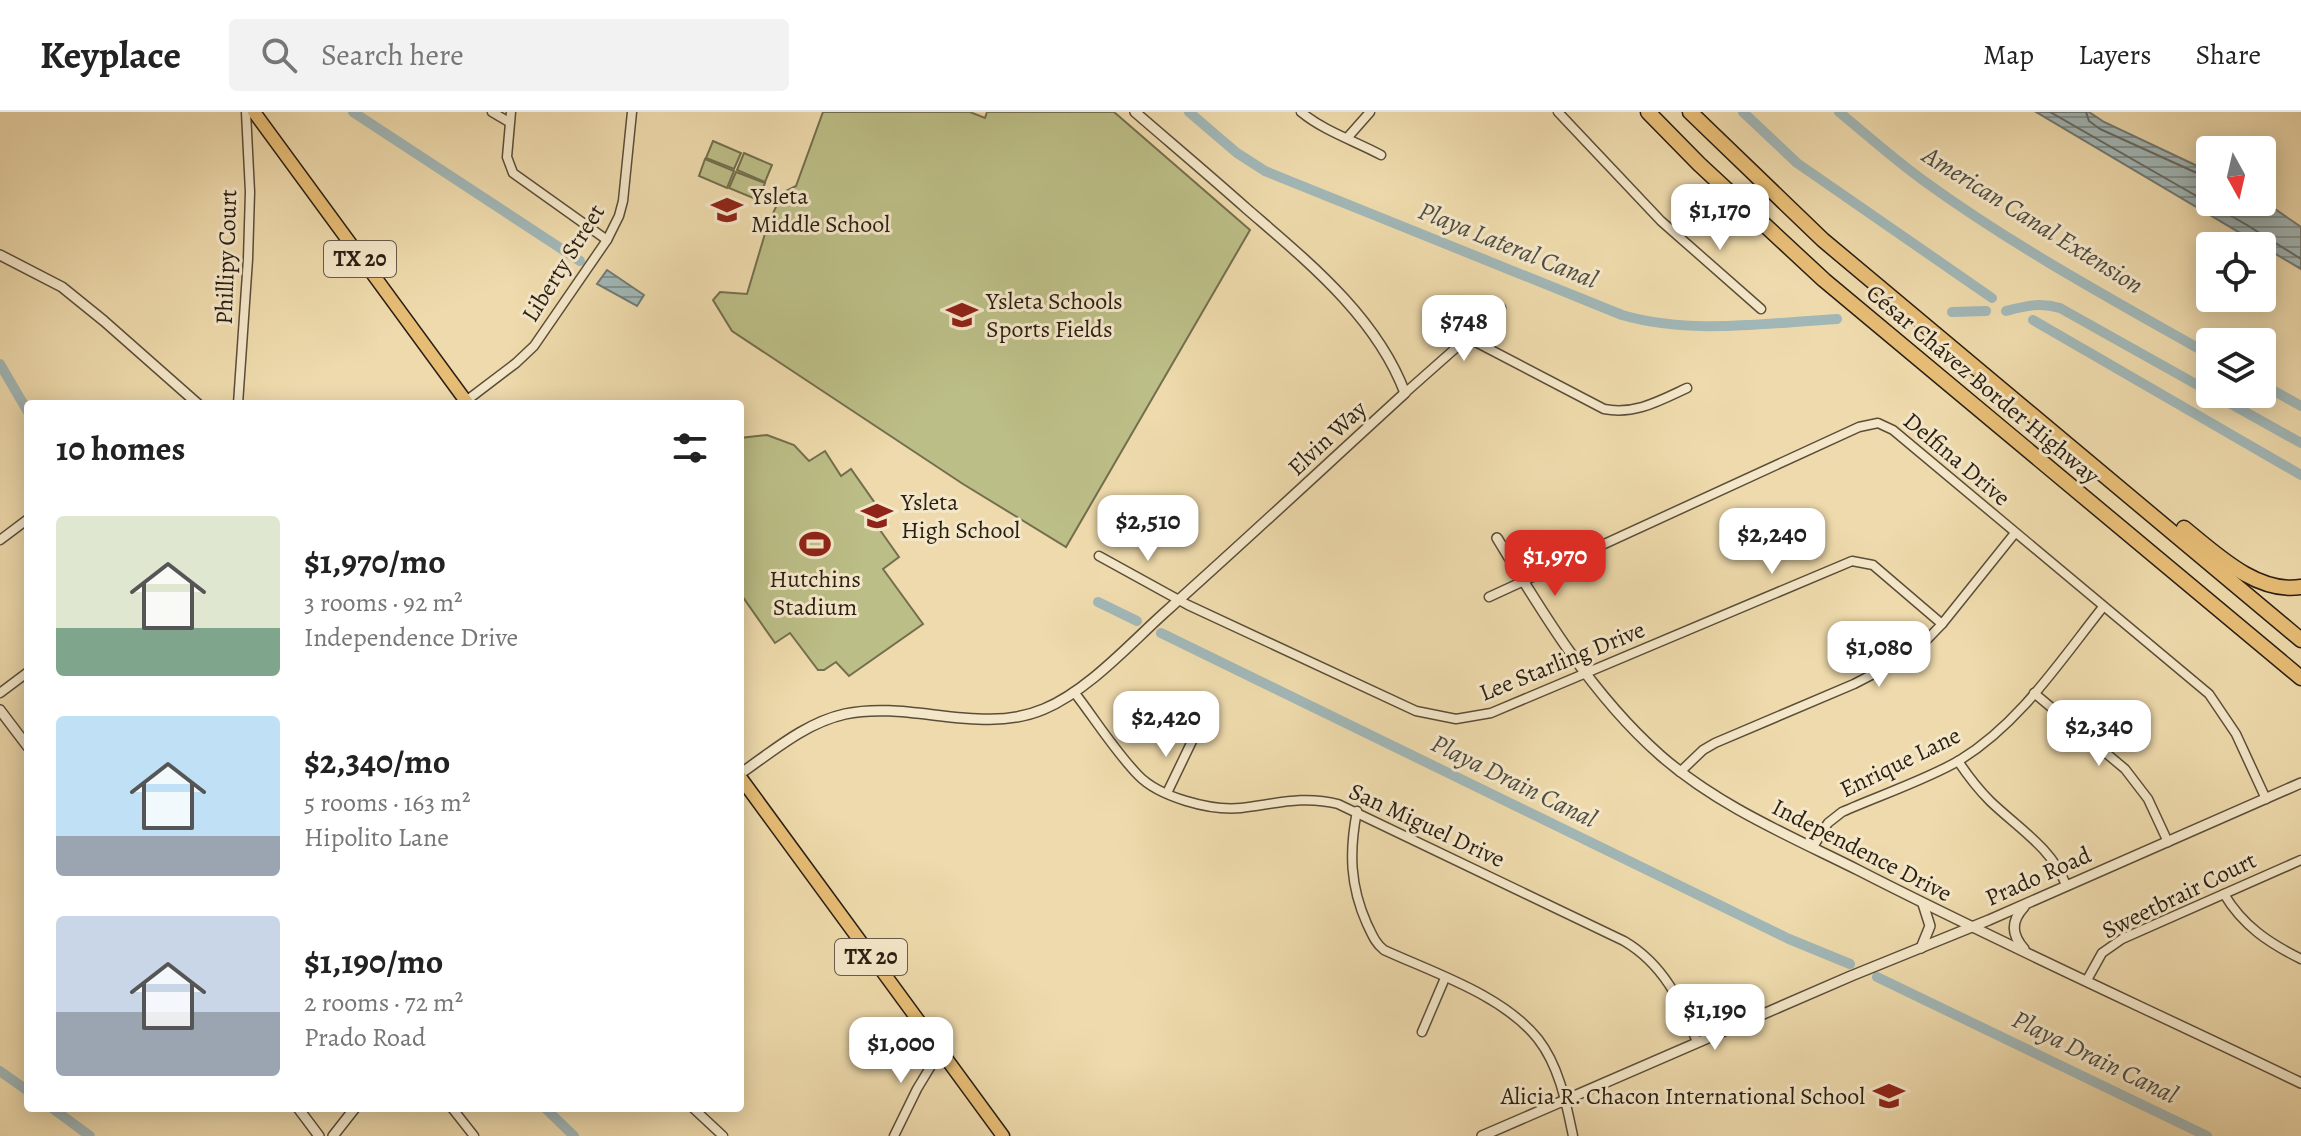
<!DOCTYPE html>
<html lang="en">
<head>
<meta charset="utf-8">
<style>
  :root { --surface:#fff; --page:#f2f2f2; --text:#222; --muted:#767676; --line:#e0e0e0; --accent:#d93025 }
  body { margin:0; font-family:Alegreya,serif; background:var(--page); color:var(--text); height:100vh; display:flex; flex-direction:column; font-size:30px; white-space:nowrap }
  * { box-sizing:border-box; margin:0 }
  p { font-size:26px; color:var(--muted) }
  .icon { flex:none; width:44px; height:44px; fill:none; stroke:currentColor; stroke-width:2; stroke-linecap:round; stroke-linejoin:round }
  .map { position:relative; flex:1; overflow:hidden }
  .details { position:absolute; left:24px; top:288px; width:720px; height:712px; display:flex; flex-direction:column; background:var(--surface); border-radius:8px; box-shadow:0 4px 20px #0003 }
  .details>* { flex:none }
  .needle { width:52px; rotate:172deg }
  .buttons { position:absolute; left:2196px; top:24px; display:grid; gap:16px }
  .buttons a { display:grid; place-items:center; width:80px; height:80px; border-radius:8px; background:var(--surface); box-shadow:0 4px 20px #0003; font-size:40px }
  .price { position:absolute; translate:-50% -68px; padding:0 18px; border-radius:16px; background:#fff; color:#222; font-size:26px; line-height:52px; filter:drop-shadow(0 2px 4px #0008) }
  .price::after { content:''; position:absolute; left:50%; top:48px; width:24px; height:18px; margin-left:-12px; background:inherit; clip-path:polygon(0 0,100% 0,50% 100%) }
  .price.on { background:var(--accent); color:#fff }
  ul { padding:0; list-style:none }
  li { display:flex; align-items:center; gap:24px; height:200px; padding:0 32px }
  li span { display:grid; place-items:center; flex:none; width:224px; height:160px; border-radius:8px; color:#555 }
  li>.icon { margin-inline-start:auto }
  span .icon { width:96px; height:96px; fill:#fffc; stroke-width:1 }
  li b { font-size:34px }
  h2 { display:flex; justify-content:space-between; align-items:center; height:96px; padding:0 32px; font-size:34px }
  header { display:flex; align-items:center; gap:48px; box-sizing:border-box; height:112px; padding:0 40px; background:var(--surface); border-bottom:2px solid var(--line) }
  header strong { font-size:38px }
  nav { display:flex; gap:44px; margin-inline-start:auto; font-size:28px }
  .search { width:560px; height:72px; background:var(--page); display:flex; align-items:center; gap:20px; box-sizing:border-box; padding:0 28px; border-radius:8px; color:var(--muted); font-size:30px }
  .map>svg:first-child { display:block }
</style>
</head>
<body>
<header>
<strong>Keyplace</strong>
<div class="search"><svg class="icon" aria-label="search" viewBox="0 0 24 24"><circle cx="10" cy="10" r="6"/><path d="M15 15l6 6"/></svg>Search here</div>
<nav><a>Map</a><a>Layers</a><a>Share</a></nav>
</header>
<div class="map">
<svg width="2301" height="1024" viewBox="0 0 2301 1024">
  <defs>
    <pattern id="water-rules" width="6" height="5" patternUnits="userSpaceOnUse" patternTransform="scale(2)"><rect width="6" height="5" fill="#a1b7b7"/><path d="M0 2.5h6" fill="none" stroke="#839494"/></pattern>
  </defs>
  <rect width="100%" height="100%" fill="#eedaac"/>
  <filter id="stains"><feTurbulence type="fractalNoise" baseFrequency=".0025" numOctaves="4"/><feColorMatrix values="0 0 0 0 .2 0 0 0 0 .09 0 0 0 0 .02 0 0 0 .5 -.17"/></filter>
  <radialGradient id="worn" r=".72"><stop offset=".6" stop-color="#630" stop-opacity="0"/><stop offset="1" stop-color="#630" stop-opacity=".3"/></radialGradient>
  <g fill="#bcbe87" stroke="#736e4d" stroke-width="2">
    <path d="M 823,0 L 970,0 L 985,6 L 987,0 L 1114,0 L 1250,118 L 1066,435 L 963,372 L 732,219 L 713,188 L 720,180 L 747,182 L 767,115 L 782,81 L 796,74 Z"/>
    <path d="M 713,29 L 741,41 L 734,57 L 706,46 Z"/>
    <path d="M 744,41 L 772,53 L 765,70 L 737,58 Z"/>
    <path d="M 705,47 L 734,59 L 727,76 L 699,64 Z"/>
    <path d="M 736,60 L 765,71 L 758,88 L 729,76 Z"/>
    <path d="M 767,323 L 794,333 L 809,349 L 825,339 L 841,364 L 851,357 L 889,411 L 880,418 L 899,445 L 883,457 L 923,512 L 849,564 L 836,550 L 824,558 L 818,558 L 790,521 L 775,531 L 740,481 L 740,326 Z"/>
  </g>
  <g fill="url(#water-rules)" stroke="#717a75" stroke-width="2">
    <path d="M 2036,0 L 2089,0 L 2104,10 L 2210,60 L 2210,90 L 2262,88 L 2301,115 L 2301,157 Z"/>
    <path d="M 607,158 L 644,183 L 637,194 L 597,172 Z"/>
  </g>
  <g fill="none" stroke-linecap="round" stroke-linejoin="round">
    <g stroke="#666b65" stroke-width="2">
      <path d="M 2050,0 L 2247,113 L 2301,147"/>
      <path d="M 2086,0 L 2089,9 L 2100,17 L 2210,67"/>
    </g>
    <g stroke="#a1b7b7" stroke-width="10">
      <path d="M 353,0 L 580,149"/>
      <path d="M 1189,0 L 1237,41 L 1265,59 L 1622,203 C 1691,223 1766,211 1837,207"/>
      <path d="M 1743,0 L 1797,51 L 1992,186"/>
      <path d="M 1839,0 C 1867,23 1895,48 1924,69 C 2015,135 2113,188 2210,243"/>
      <path d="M 2006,199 C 2025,194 2040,190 2060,196 L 2210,280"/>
      <path d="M 1952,200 L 1986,199"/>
      <path d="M 2033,208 L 2301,363"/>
      <path d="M 0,252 L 28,300"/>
      <path d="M 2262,272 L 2301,294"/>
      <path d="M 2213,282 L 2301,331"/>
      <path d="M 1098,490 L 1137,509"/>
      <path d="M 1161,521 L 1789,827 L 1850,852"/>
      <path d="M 1877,865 L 2207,1024"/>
      <path d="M 0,959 L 28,979"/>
      <path d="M 52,996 L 90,1024"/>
      <path d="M 545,996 L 574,1024"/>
    </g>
    <defs>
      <g id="minor">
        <path d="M 492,0 L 509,10"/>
        <path d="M 511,0 L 507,45 L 513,61 L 607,128"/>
        <path d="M 1301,0 C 1324,19 1355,29 1381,43"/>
        <path d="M 1558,0 L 1661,109 L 1761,197"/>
        <path d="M 1348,25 L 1370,0"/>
        <path d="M 1468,226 L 1604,297 C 1635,303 1659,289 1687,276"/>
        <path d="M 1405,281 L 1501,196"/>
        <path d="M 466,289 L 516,251 L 534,234 L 607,128 L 619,104 L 623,89 L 632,0"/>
        <path d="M 238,292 L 248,147 L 250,80 L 246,0"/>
        <path d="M 0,428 L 28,407"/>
        <path d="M 1099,444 L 1188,493 L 1416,599 L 1456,607 L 1491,601 L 1852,449 L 1873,453 L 1942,512"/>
        <path d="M 1489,485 L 1859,315 L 1878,311 L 1893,318 L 2209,582 L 2236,622 L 2266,687"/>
        <path d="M 1074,580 C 1095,607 1114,638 1138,663 C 1159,685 1210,699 1241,696 C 1275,692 1303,683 1338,692 L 1624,829 C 1663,852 1681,889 1697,930"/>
        <path d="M 0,581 L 28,560"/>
        <path d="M 2034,581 L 2125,657 L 2148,687 L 2168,730"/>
        <path d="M 1958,649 C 1968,664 1978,677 1990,689 C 2018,716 2052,736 2066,773"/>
        <path d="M 1680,660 L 1703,638 L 1715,631 L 1854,572 L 1914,541 L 1942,512 L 2015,421"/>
        <path d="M 1167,681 L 1193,627"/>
        <path d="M 1357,699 C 1349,740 1350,774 1367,812 C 1372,822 1375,831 1384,838 C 1434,861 1503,883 1538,927 C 1559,954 1566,990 1573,1024"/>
        <path d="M 1813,735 L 1828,711 L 1842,700 C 1878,684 1928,667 1960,648 C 2020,611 2060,549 2103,495"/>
        <path d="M 2224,782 C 2243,814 2269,831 2301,847"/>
        <path d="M 2087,868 L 2102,841 L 2122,827 L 2301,748"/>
        <path d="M 1422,920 L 1445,866"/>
        <path d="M 452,996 L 474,1024"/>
        <path d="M 693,996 L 723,1024"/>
        <path d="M 894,1024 L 917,977 L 940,939"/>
      </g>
      <g id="tertiary">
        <path d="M 0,143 L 62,175 L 104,209 L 198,292"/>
        <path d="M 1497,426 C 1543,502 1592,583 1660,643 C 1718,694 1790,724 1858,758 C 2004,833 2154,900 2301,971"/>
        <path d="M 0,598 L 28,635"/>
        <path d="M 740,662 C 773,639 805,611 845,602 C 910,588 981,624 1044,597 C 1087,579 1128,534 1162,503 C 1244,430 1324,355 1405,281 C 1376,204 1307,149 1247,97 C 1210,64 1172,32 1135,0"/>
        <path d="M 2024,795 C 2010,810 2012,823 2024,837"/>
        <path d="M 1921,836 L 1930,814 L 1923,792"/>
        <path d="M 298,996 L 319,1024"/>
        <path d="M 333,1024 L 355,996"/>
        <path d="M 1482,1024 L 1851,864 L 1989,808 L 2301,671"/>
      </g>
      <g id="primary">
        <path d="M 254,0 L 468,292"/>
        <path d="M 740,665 L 1003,1024"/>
      </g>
      <g id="motorway">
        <path d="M 1648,0 L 1699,52 L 1824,168 L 2301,566"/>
        <path d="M 1690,0 L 1823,128 L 2301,528"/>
        <path d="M 2184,416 C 2216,442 2257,482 2301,475"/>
      </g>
    </defs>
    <use href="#minor" stroke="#5b4e39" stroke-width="11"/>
    <use href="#tertiary" stroke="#5b4e39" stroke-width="12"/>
    <use href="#primary" stroke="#2a1f13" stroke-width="15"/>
    <use href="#motorway" stroke="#2a1f13" stroke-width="17"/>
    <use href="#minor" stroke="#f4e7c9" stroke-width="8"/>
    <use href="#tertiary" stroke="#f4e7c9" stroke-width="9"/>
    <use href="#primary" stroke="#e7bd76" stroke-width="12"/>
    <use href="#motorway" stroke="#e7bd76" stroke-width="14"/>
  </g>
  <defs>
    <symbol id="school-bare" viewBox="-9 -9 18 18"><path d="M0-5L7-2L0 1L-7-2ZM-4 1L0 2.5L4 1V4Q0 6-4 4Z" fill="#8f2418" stroke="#f4e7c9" stroke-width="2.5" paint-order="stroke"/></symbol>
    <symbol id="stadium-bare" viewBox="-9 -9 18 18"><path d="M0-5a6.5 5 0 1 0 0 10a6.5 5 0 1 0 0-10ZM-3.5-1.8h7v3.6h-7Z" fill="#8f2418" stroke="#f4e7c9" stroke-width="2.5" paint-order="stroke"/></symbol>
  </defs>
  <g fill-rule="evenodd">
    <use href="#school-bare" x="705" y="76" width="44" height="44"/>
    <use href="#school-bare" x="940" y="181" width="44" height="44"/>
    <use href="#school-bare" x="855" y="382" width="44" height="44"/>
    <use href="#stadium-bare" x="793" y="410" width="44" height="44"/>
    <use href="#school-bare" x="1867" y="962" width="44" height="44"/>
  </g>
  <g text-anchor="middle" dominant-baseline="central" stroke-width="6" stroke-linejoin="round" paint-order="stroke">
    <g fill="#f4e7c9" stroke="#675b4a" stroke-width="2">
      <rect x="324" y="129" width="72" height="36" rx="6"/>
      <rect x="835" y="827" width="72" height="36" rx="6"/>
    </g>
    <g font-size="22" font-weight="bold" fill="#2a1f13">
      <text x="360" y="147">TX 20</text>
      <text x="871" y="845">TX 20</text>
    </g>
    <g font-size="24" fill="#2a1f13" stroke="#f4e7c9" text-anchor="start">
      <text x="751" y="84">Ysleta<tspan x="751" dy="28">Middle School</tspan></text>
      <text x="986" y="189">Ysleta Schools<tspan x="986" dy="28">Sports Fields</tspan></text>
      <text x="901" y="390">Ysleta<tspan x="901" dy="28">High School</tspan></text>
      <text x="815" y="467" text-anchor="middle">Hutchins<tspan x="815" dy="28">Stadium</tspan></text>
      <text x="1865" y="984" text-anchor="end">Alicia R. Chacon International School</text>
    </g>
    <g font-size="24" fill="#2a1f13" stroke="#f4e7c9">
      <text transform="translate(226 145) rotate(-88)">Phillipy Court</text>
      <text transform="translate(563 151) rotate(-58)">Liberty Street</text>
      <text transform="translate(1983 272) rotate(40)">César Chávez Border Highway</text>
      <text transform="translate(1327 326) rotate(-43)">Elvin Way</text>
      <text transform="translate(1957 347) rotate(40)">Delfina Drive</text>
      <text transform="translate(1562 549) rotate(-22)">Lee Starling Drive</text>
      <text transform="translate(1900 650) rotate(-26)">Enrique Lane</text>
      <text transform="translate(1427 713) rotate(25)">San Miguel Drive</text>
      <text transform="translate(1862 738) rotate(27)">Independence Drive</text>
      <text transform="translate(2038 764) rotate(-24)">Prado Road</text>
      <text transform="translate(2179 783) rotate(-26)">Sweetbrair Court</text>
    </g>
    <g font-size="26" font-style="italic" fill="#4e4d44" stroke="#f4e7c9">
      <text transform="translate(2033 108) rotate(32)">American Canal Extension</text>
      <text transform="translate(1508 133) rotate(22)">Playa Lateral Canal</text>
      <text transform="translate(1514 669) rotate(26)">Playa Drain Canal</text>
      <text transform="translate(2095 945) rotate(26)">Playa Drain Canal</text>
    </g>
  </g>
  <rect width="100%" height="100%" filter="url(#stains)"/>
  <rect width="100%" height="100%" fill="url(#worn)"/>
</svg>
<div class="buttons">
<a><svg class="needle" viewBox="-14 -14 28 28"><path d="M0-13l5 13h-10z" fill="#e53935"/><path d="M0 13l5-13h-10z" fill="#767676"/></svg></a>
<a><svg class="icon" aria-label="locate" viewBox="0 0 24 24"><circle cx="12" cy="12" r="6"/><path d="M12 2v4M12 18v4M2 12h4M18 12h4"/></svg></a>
<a><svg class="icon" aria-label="layers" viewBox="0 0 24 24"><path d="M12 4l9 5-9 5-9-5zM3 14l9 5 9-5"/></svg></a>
</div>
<b class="price" style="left:1720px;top:140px">$1,170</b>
<b class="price" style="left:1464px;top:251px">$748</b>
<b class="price" style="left:1148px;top:451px">$2,510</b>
<b class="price" style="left:1772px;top:464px">$2,240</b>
<b class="price on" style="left:1555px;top:486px">$1,970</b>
<b class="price" style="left:1879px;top:577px">$1,080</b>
<b class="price" style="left:1166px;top:647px">$2,420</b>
<b class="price" style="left:2099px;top:656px">$2,340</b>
<b class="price" style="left:1715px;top:940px">$1,190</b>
<b class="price" style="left:901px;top:973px">$1,000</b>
<section class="details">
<h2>10 homes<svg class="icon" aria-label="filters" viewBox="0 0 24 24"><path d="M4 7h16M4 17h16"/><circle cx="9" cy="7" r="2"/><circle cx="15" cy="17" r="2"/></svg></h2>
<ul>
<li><span style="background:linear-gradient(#dfe7d0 70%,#7fa58c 0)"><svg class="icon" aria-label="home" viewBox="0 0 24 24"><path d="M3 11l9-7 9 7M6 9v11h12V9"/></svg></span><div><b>$1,970/mo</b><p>3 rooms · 92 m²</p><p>Independence Drive</p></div></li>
<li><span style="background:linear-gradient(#bfe0f5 75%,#9aa5b1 0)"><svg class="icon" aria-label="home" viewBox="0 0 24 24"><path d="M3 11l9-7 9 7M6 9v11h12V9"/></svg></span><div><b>$2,340/mo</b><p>5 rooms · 163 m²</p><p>Hipolito Lane</p></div></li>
<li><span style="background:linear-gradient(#c9d6e8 60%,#9aa5b1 0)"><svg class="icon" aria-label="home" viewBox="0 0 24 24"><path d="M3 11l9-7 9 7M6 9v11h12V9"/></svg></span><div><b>$1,190/mo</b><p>2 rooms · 72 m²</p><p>Prado Road</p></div></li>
</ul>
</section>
</div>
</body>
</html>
